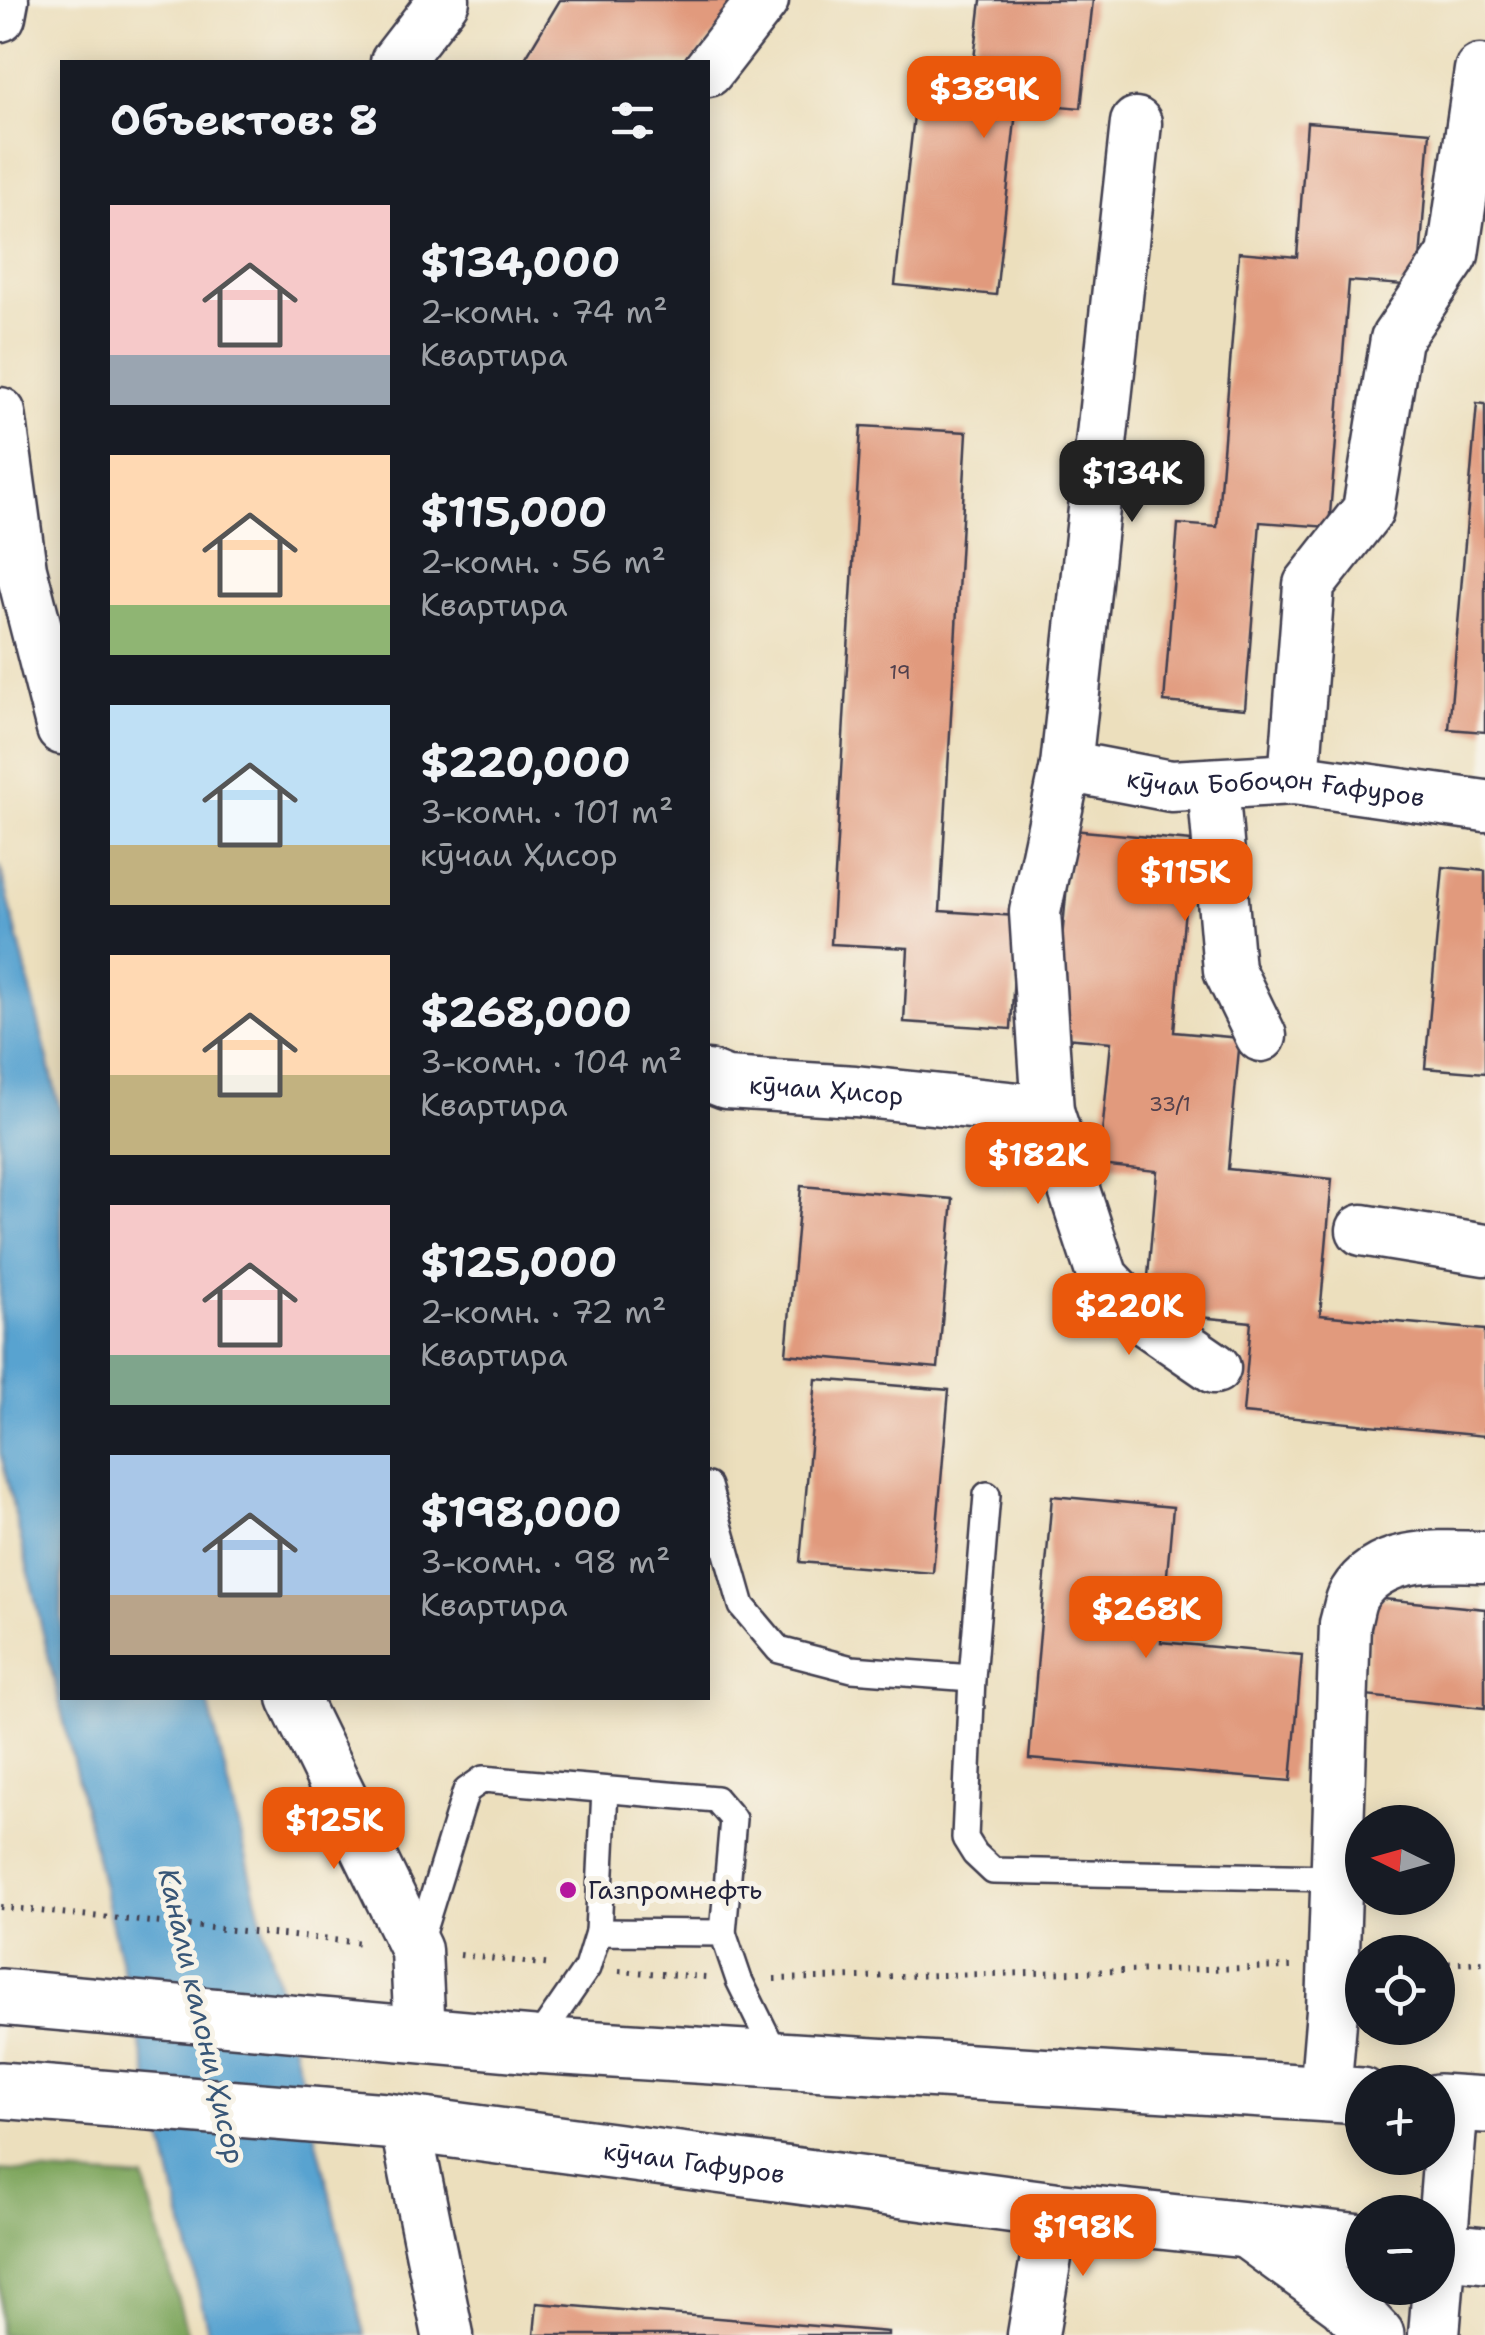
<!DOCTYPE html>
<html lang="ru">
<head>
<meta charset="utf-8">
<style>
  :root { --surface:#171b24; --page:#20242c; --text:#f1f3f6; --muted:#9ea1a6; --accent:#ea580c }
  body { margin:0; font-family:"Shantell Sans",sans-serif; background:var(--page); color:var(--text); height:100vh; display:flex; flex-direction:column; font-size:38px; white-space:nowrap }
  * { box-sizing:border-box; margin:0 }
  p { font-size:32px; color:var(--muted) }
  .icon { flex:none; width:55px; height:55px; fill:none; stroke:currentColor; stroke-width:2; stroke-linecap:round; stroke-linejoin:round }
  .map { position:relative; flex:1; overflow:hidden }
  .panel { position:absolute; left:60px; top:60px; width:650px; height:1640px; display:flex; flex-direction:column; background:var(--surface); border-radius:0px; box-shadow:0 5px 25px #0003 }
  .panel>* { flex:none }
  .needle { width:65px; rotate:275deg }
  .tools { position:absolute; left:1345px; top:1805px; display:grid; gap:20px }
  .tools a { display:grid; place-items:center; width:110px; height:110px; border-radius:50%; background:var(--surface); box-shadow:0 5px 25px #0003; font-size:50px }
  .price { position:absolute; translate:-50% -85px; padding:0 22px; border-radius:20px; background:var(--accent); color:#fff; font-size:32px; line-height:65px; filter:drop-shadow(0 2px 5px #0008) }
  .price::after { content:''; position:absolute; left:50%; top:60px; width:30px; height:22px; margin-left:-15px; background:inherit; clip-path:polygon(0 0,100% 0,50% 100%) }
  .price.selected { background:#222; color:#fff }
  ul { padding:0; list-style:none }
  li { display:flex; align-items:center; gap:30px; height:250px; padding:0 50px }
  li span { display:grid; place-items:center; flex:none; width:280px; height:200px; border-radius:0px; color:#555 }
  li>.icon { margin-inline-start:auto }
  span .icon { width:120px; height:120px; fill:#fffc; stroke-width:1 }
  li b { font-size:42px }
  h2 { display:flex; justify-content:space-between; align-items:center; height:120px; padding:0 50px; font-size:42px }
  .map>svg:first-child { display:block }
</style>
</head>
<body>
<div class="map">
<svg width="1485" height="2335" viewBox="0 0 1485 2335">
  <rect width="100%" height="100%" fill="#f7f3e8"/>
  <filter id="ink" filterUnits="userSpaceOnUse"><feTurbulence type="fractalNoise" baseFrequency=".01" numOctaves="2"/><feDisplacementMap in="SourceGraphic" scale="20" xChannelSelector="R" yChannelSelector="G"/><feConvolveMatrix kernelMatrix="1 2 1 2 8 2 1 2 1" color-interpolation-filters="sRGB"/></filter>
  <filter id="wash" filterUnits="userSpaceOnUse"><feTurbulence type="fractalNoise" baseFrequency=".0048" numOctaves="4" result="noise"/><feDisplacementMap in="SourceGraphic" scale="40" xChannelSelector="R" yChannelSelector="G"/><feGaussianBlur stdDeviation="2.25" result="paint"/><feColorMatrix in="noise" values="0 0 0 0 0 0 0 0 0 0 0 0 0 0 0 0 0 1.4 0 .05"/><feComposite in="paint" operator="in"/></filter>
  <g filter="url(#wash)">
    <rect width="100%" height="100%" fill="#ecdfbd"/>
    <path fill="#7ea65d" stroke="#50644c" stroke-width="2.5" d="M 0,2170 L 144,2179 L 188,2335 L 0,2335 Z"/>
    <path fill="#58a3d0" stroke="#3d6286" stroke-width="2.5" d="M 0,865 L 62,1117 L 62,1698 L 207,1698 L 365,2335 L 209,2335 L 0,1451 Z"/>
    <g id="blocks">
      <g fill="#e19a7d">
        <path d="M 560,0 L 743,0 L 692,62 L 526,62 L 524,60 Z"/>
        <path d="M 981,0 L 1093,0 L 1081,108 L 1017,102 L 996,295 L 895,285 L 917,88 L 970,93 Z"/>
        <path d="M 1307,122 L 1430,132 L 1418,286 L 1349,281 L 1329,527 L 1260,522 L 1245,709 L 1164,702 L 1178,524 L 1217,527 L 1239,252 L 1297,257 Z"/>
        <path d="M 1477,403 L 1485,404 L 1485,732 L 1449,729 Z"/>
        <path d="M 861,426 L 967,432 L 940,911 L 1017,916 L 1011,1029 L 904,1022 L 908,948 L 831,944 Z"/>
        <path d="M 1072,830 L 1191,841 L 1174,1032 L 1240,1038 L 1228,1169 L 1332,1179 L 1320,1315 L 1485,1330 L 1485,1436 L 1243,1413 L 1251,1322 L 1145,1312 L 1157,1171 L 1099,1165 L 1111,1042 L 1053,1037 Z"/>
        <path d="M 1443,867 L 1485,871 L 1485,1073 L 1425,1068 Z"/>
        <path d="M 801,1186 L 953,1199 L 938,1368 L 786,1354 Z"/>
        <path d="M 816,1379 L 949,1390 L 933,1573 L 800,1562 Z"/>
        <path d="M 1052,1496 L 1173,1507 L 1161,1642 L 1302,1655 L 1291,1781 L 1029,1759 Z"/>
        <path d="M 1373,1598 L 1485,1609 L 1485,1708 L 1365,1696 Z"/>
        <path d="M 537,2303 L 888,2332 L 888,2335 L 534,2335 Z"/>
      </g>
    </g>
  </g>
  <g filter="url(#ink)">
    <use href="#blocks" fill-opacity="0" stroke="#403e4e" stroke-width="2.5"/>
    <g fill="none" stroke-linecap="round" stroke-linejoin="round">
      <defs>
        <g id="service">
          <path d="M 708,1486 L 742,1606 L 779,1650 L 852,1669 L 972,1678"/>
          <path d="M 987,1495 L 972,1678 L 965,1838 L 975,1854 L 993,1871 L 1335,1878"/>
          <path d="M 598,1932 L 605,1790"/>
          <path d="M 417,1949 L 466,1791 L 483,1779 L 716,1799 L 733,1819 L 723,1933"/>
          <path d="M 534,2045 L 587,1968 L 598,1932 L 723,1933 L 739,1980 L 779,2061"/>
        </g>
        <g id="minor">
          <path d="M 0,16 L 3,0"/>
          <path d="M 396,62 L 444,0"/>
          <path d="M 708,71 L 763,0"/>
          <path d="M 0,413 L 21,569 L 62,729"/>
          <path id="s1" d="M 1066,766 L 1171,786 L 1294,779 L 1485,806"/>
          <path d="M 1294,779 L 1309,585 L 1368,510 L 1396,339 L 1453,255 L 1480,70"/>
          <path d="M 1213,784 L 1229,970 L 1261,1036"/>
          <path id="s2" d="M 708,1076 L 726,1083 L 855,1091 L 1048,1111 L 1035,912 L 1066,766 L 1136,123"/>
          <path d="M 1048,1111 L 1103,1278 L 1138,1315 L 1215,1368"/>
          <path d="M 1362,1230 L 1485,1250"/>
          <path d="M 293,1698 L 416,1950 L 420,2035"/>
          <path d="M 1325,2094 L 1332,2010 L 1345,1624 C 1348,1615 1349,1602 1354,1594 C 1381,1550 1440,1556 1485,1557"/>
          <path d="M 405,2123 L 448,2335"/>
          <path d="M 1033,2335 L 1054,2210"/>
          <path d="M 1434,2335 L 1453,2103"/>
        </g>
        <g id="primary">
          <path d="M 0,1997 L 533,2045 L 1362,2096"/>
          <path id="s3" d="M 0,2090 L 386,2121 L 1054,2210 L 1362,2242"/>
          <path d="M 1438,2102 L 1485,2105"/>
          <path d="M 1251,2233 L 1344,2301 L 1376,2335"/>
          <path d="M 1438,2250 L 1485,2255"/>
        </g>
      </defs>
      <use href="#service" stroke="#403e4e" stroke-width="30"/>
      <use href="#minor" stroke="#403e4e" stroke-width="55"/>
      <use href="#primary" stroke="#403e4e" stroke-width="60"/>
      <g stroke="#403e4e" stroke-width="6" stroke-dasharray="2.5 8" stroke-linecap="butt">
        <path d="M 0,1907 L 363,1943"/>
        <path d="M 460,1955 L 552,1965"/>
        <path d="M 1438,1964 L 1485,1962"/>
        <path d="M 619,1971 L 706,1977"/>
        <path d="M 774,1979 L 1291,1967"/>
      </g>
      <use href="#service" stroke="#fff" stroke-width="25"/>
      <use href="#minor" stroke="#fff" stroke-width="50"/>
      <use href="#primary" stroke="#fff" stroke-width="55"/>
    </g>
  </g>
  <circle fill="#b5179e" stroke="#f7f3e8" stroke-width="4" cx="568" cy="1890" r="10"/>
  <g text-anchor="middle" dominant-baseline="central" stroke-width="10" stroke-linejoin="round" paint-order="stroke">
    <g font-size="20" fill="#52404c">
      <text x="900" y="672">19</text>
      <text x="1170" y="1104">33/1</text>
    </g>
    <g font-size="25" fill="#22223b" stroke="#f7f3e8">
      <text stroke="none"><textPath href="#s1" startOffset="212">кӯчаи Бобоҷон Ғафуров</textPath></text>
      <text stroke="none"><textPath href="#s2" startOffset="120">кӯчаи Ҳисор</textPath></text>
      <text stroke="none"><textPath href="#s3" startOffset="698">кӯчаи Гафуров</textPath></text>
    </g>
    <g font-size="25" fill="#22223b" stroke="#f7f3e8" text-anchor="start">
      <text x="588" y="1890">Газпромнефть</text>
    </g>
    <g font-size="28" font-style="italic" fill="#385677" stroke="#f7f3e8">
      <text transform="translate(202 2016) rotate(77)">Канали калони Ҳисор</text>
    </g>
  </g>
</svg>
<div class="tools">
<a><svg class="needle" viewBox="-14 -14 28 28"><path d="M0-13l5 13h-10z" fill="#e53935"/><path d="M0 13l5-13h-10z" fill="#9ea1a6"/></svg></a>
<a><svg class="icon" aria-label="locate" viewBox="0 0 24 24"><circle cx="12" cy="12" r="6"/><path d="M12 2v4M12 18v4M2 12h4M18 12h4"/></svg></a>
<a>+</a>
<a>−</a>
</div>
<b class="price" style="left:984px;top:141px">$389K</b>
<b class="price selected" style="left:1132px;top:525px">$134K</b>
<b class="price" style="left:1185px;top:924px">$115K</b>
<b class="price" style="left:1038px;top:1207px">$182K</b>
<b class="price" style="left:1129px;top:1358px">$220K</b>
<b class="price" style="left:1146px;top:1661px">$268K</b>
<b class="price" style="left:334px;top:1872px">$125K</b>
<b class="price" style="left:1083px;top:2279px">$198K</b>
<section class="panel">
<h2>Объектов: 8<svg class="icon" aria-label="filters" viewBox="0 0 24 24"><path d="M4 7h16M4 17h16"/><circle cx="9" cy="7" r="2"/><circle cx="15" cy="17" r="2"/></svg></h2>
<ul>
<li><span style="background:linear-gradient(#f6c9c9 75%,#9aa5b1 0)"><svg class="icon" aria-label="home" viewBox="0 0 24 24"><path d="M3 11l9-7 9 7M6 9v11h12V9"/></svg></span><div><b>$134,000</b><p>2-комн. · 74 m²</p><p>Квартира</p></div></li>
<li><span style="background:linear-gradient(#ffd9b3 75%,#8fb573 0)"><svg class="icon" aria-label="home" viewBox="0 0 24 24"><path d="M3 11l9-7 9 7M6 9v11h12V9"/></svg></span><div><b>$115,000</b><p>2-комн. · 56 m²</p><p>Квартира</p></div></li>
<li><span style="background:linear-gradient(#bfe0f5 70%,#c2b280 0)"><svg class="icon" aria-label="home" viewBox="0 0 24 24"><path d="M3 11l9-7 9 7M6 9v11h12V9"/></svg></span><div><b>$220,000</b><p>3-комн. · 101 m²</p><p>кӯчаи Ҳисор</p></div></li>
<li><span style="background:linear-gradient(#ffd9b3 60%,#c2b280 0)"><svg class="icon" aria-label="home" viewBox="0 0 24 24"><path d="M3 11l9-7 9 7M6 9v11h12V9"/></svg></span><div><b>$268,000</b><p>3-комн. · 104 m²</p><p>Квартира</p></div></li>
<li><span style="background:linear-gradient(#f6c9c9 75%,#7fa58c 0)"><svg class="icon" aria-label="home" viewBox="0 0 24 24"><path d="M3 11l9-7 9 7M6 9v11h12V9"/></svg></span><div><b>$125,000</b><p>2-комн. · 72 m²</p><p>Квартира</p></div></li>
<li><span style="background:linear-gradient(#a9c7e8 70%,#b9a48a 0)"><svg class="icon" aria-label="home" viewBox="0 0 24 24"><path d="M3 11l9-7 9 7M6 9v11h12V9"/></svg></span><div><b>$198,000</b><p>3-комн. · 98 m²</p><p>Квартира</p></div></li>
</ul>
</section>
</div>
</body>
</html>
